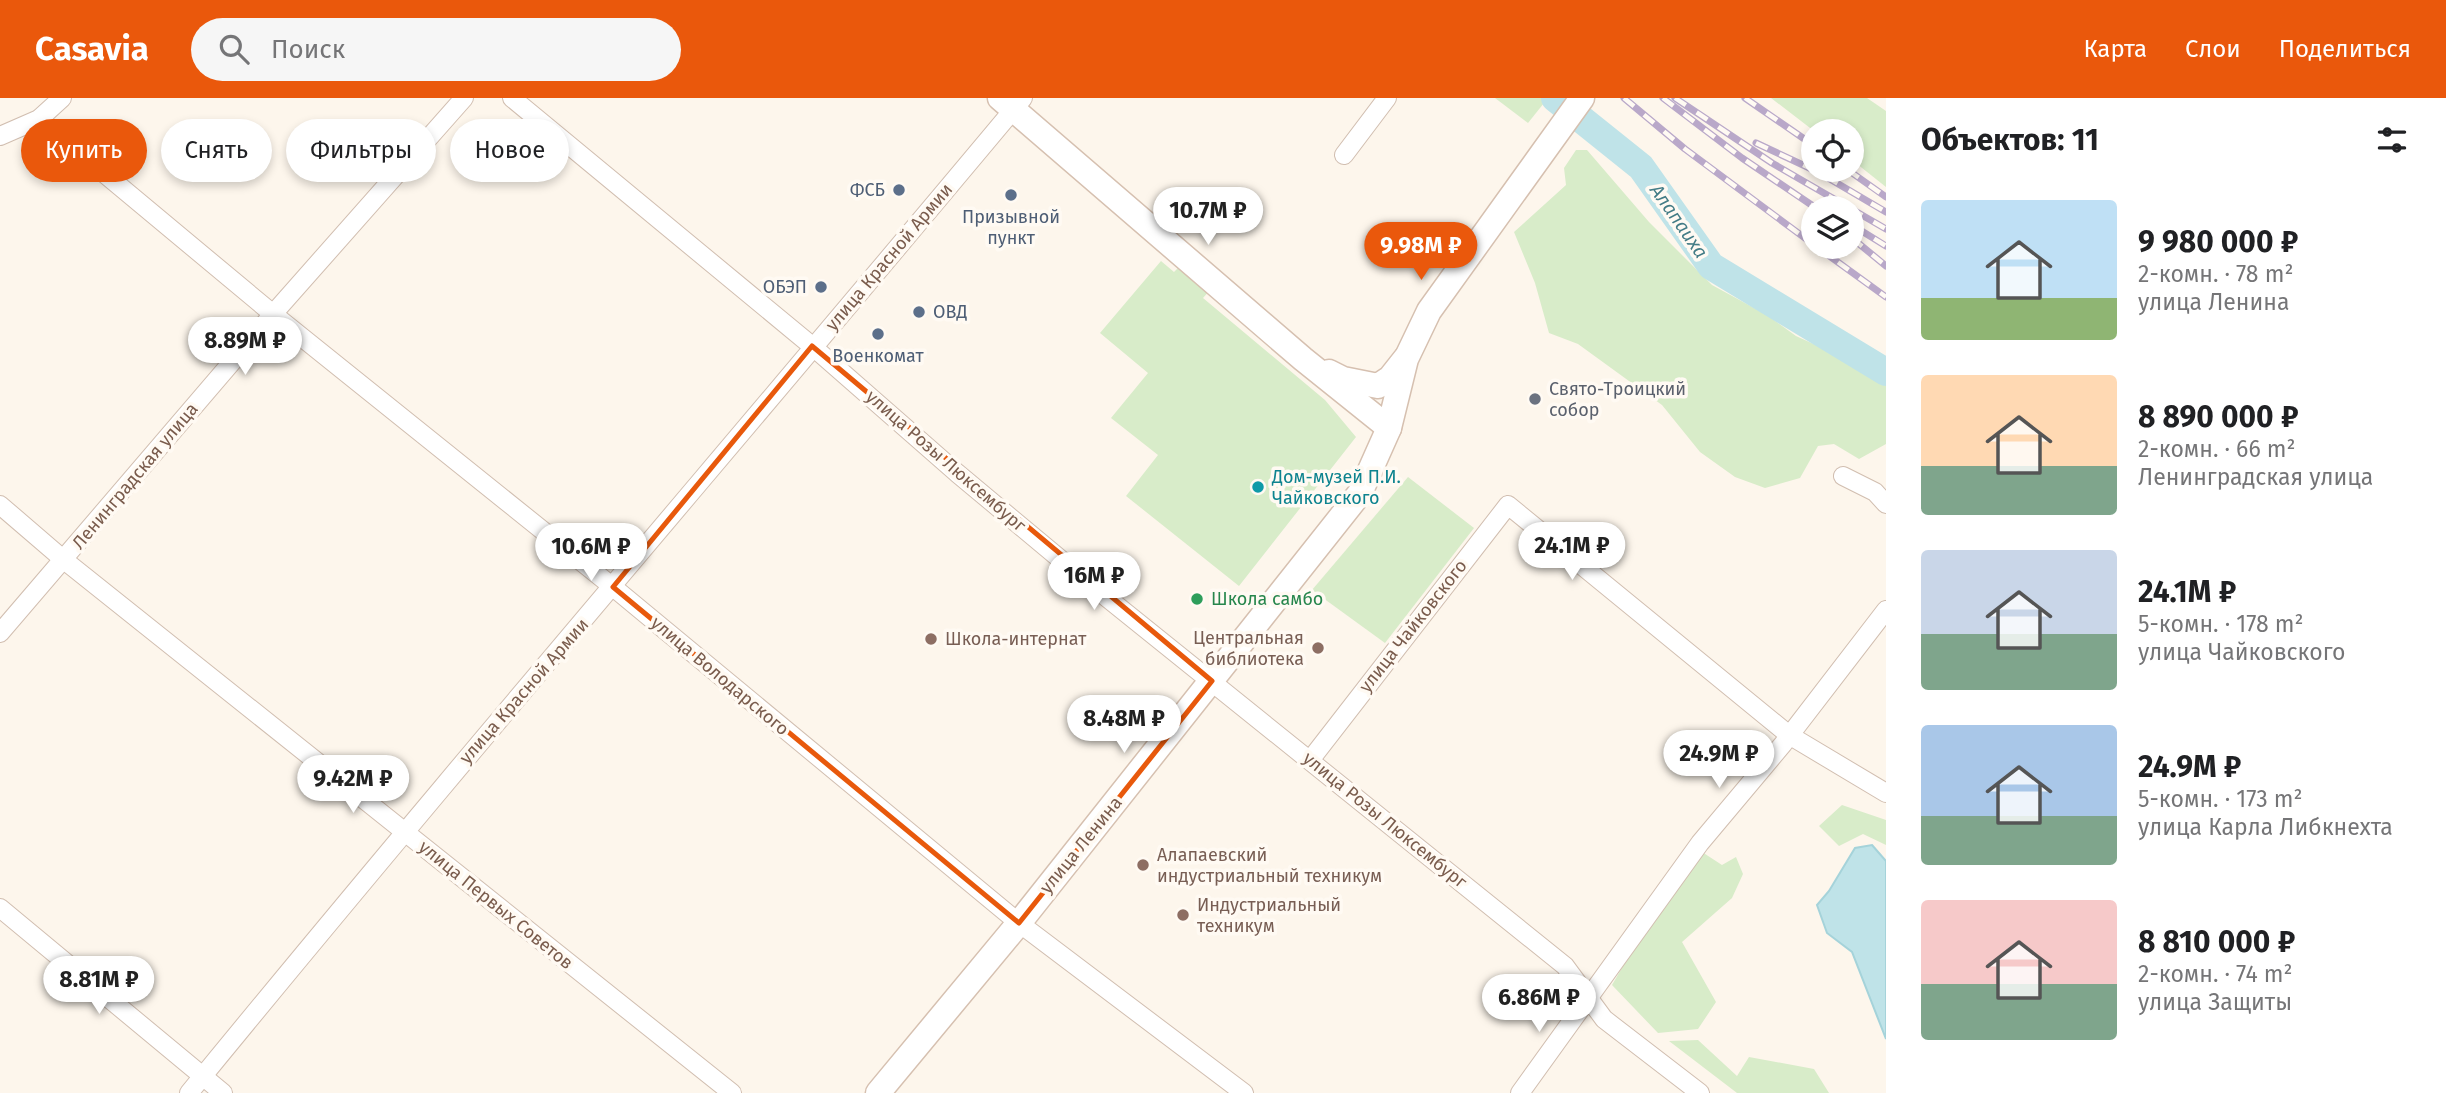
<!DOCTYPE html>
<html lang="ru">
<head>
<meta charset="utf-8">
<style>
  :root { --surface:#fff; --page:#f6f6f6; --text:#202124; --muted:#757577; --accent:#ea580c }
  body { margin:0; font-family:"Fira Sans",sans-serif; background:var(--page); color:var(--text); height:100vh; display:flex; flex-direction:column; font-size:26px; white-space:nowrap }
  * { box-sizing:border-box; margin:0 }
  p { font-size:23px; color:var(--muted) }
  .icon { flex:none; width:38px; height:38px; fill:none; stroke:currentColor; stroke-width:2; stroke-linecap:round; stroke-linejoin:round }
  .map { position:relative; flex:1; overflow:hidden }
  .drawer { display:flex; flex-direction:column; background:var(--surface); width:560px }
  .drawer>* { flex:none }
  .guide { position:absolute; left:21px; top:21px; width:665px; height:63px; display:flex; gap:14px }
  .tools { position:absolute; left:1801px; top:21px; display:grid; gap:14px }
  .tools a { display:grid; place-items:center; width:63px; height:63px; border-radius:50%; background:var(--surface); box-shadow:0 4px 10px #0003; font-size:35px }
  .price { position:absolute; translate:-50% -60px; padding:0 16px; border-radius:24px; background:#fff; color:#222; font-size:23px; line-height:46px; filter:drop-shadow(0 2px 4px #0008) }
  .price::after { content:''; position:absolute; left:50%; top:42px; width:21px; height:16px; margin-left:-10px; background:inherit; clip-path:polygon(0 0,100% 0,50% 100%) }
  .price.selected { background:var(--accent); color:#fff }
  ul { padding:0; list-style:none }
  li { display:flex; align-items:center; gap:21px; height:175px; padding:0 35px }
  li span { display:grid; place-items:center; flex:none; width:196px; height:140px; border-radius:7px; color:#555 }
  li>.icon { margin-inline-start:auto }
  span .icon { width:84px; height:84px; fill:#fffc; stroke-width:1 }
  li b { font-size:30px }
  h2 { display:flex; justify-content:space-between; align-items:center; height:84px; padding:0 35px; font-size:30px }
  .tag { padding:0 24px; border-radius:32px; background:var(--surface); box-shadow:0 4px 10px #0003; font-size:24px; line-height:63px }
  .tag.selected { background:var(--accent); color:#fff }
  header { display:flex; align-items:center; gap:42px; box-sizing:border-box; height:98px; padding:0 35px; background:var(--accent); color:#fff }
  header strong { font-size:33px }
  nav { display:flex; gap:38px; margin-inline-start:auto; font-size:24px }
  .search { width:490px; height:63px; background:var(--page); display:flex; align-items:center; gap:18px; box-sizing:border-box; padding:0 24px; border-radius:38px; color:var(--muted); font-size:26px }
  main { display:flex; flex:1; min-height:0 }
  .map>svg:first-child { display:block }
</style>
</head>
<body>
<header>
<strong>Casavia</strong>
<div class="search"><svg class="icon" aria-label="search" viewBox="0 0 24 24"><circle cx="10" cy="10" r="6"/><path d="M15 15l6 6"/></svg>Поиск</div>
<nav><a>Карта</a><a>Слои</a><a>Поделиться</a></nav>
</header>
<main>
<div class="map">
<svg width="1886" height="995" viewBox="0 0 1886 995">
  <rect width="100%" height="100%" fill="#fdf6ec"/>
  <g fill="#d8ecc9">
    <path d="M 1495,0 L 1548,0 L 1528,25 Z"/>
    <path d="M 1771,0 L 1867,0 L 1886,13 L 1886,89 L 1852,62 L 1852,33 L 1814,33 Z"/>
    <path d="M 1576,52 L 1587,52 L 1649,124 L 1712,187 L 1767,217 L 1796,238 L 1829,253 L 1886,283 L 1886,346 L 1859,361 L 1834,346 L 1818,348 L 1800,380 L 1765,390 L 1735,379 L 1700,354 L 1662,307 L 1578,246 L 1549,235 L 1535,185 L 1514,134 L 1566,87 L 1564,70 Z"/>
    <path d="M 1161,163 L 1174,174 L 1182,166 L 1211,191 L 1203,200 L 1325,302 L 1356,339 L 1239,488 L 1126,398 L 1158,357 L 1111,320 L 1148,275 L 1100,235 Z"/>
    <path d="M 1408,379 L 1474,430 L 1385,545 L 1312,492 Z"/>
    <path d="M 1842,707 L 1886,722 L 1886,747 L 1863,736 L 1839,748 L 1819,728 Z"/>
    <path d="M 1702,754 L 1722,767 L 1736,759 L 1743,776 L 1732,800 L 1682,844 L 1716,904 L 1698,931 L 1658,935 L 1612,887 L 1644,832 Z"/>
    <path d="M 1698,942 L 1737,978 L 1749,959 L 1814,971 L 1829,995 L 1737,995 L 1669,943 Z"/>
  </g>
  <path fill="#bfe3e8" stroke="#a5d3da" stroke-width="2" d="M 1872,747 L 1886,763 L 1886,941 L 1852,854 L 1827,835 L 1817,807 L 1829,793 L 1855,750 Z"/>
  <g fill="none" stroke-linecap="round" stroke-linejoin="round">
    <path stroke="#bfe3e8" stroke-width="28" d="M 1555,0 L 1641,69 L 1711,168 L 1886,274"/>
    <defs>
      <g id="street">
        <path d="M 512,0 L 812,248 L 957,375 L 1090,486 L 1565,868 L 1604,921 L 1700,995"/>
        <path d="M 39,21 L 273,216 L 613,489 L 1019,825 L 1244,995"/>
        <path d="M 0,38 L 39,21 L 62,0"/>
        <path d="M 1344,57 L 1387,0"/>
        <path d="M 1843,378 L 1875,394 L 1886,406"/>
        <path d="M 0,407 L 64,462 L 732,995"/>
        <path d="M 0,535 L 273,216 L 464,0"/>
        <path d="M 1311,661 L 1508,407 L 1789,637 L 1886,695"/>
        <path d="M 0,810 L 223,995"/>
        <path d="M 189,995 C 463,660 746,332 1023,0"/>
        <path d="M 1520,995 L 1700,745 L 1783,646 L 1886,512"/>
      </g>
      <g id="secondary">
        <path d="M 1000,0 L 1303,261 L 1389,330"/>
        <path d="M 1329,274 L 1343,281 L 1378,288 L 1390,280 L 1405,261"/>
        <path d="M 878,995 L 1019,825 L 1360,395 L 1389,330 L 1406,261 L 1429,213 L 1582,0"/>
      </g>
    </defs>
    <use href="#street" stroke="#d1beb0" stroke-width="20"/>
    <use href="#secondary" stroke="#d6c0b0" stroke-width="27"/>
    <use href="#street" stroke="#fff" stroke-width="18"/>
    <use href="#secondary" stroke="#fff" stroke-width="24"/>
    <defs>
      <g id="rail">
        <path d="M 1624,0 L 1685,51 L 1813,146"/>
        <path d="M 1663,0 L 1742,60 L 1816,110"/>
        <path d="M 1675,0 L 1772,65 L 1886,131"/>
        <path d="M 1745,0 L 1813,47"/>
        <path d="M 1756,45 L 1818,74 L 1886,114"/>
        <path d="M 1848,72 L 1886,99"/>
        <path d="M 1852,127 L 1886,148"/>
        <path d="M 1852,140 L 1886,168"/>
        <path d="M 1817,149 L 1886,199"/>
      </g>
    </defs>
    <use href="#rail" stroke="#b9a8c9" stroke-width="7"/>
    <use href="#rail" stroke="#fffaf3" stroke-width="4.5" stroke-dasharray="13" stroke-linecap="butt"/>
  </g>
  <path fill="none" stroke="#e8590c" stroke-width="5" stroke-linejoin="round" d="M 812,248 L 1212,583 L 1019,825 L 613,489 Z"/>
  <g fill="#5c6f8a" stroke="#fffaf3" stroke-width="2.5">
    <circle cx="899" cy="92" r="7"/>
    <circle cx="1011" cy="97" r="7"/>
    <circle cx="821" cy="189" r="7"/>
    <circle cx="919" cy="214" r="7"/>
    <circle cx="878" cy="236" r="7"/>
  </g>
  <circle fill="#6b7280" stroke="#fffaf3" stroke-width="2.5" cx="1535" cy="301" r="7"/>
  <circle fill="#0f9aa8" stroke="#fffaf3" stroke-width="2.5" cx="1258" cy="389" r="7"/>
  <circle fill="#2e9e5b" stroke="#fffaf3" stroke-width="2.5" cx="1197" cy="501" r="7"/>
  <g fill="#8d6e63" stroke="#fffaf3" stroke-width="2.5">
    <circle cx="931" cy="541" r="7"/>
    <circle cx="1318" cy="550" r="7"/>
    <circle cx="1143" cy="767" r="7"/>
    <circle cx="1183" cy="817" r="7"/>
  </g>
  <g text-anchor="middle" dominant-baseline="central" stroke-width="7" stroke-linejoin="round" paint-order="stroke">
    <g font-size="18" fill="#4e5e75" stroke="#fffaf3" text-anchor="end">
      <text x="885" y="92">ФСБ</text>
      <text x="1011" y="119" text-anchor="middle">Призывной<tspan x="1011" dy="21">пункт</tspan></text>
      <text x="807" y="189">ОБЭП</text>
      <text x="933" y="214" text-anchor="start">ОВД</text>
      <text x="878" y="258" text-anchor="middle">Военкомат</text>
    </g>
    <g font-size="18" fill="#7a5c4d" stroke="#fffaf3">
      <text transform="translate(889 159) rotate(-50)">улица Красной Армии</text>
      <text transform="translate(946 363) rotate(41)">улица Розы Люксембург</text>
      <text transform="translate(135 378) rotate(-50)">Ленинградская улица</text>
      <text transform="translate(1413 528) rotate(-52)">улица Чайковского</text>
      <text transform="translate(720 578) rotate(40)">улица Володарского</text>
      <text transform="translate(524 593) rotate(-49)">улица Красной Армии</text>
      <text transform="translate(1385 722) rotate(39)">улица Розы Люксембург</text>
      <text transform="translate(1081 747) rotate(-51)">улица Ленина</text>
      <text transform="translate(496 807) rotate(39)">улица Первых Советов</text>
    </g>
    <g font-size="18" fill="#5b616d" stroke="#fffaf3" text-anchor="start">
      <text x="1549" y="291">Свято-Троицкий<tspan x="1549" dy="21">собор</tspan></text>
    </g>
    <g font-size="18" fill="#0d838f" stroke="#fffaf3" text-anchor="start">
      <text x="1272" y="379">Дом-музей П.И.<tspan x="1272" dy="21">Чайковского</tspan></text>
    </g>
    <g font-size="18" fill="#27864d" stroke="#fffaf3" text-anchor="start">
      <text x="1211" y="501">Школа самбо</text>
    </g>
    <g font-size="18" fill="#785e54" stroke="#fffaf3" text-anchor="start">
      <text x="1304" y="540" text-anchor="end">Центральная<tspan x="1304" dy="21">библиотека</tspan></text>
      <text x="945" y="541">Школа-интернат</text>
      <text x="1157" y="757">Алапаевский<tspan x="1157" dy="21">индустриальный техникум</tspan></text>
      <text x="1197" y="807">Индустриальный<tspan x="1197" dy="21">техникум</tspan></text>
    </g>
    <g font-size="19" font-style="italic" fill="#437c86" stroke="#fffaf3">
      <text transform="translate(1679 123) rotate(55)">Алапаиха</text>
    </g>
  </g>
</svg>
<div class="tools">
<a><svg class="icon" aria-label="locate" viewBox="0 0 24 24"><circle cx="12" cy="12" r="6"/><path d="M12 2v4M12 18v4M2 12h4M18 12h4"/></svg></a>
<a><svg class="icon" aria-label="layers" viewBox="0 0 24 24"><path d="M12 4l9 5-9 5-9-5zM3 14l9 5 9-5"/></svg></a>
</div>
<b class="price" style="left:1208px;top:149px">10.7M ₽</b>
<b class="price selected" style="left:1421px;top:184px">9.98M ₽</b>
<b class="price" style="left:245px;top:279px">8.89M ₽</b>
<b class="price" style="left:1572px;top:484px">24.1M ₽</b>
<b class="price" style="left:591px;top:485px">10.6M ₽</b>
<b class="price" style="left:1094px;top:514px">16M ₽</b>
<b class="price" style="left:1124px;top:657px">8.48M ₽</b>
<b class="price" style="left:1719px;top:692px">24.9M ₽</b>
<b class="price" style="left:353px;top:717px">9.42M ₽</b>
<b class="price" style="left:99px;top:918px">8.81M ₽</b>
<b class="price" style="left:1539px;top:936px">6.86M ₽</b>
<div class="guide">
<a class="tag selected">Купить</a>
<a class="tag">Снять</a>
<a class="tag">Фильтры</a>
<a class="tag">Новое</a>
</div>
</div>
<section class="drawer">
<h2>Объектов: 11<svg class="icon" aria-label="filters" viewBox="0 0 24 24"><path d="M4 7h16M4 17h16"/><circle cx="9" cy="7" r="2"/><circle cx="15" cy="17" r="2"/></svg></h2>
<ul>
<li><span style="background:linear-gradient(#bfe0f5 70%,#8fb573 0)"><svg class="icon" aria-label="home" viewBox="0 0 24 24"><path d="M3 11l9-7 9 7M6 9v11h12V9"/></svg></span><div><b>9 980 000 ₽</b><p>2-комн. · 78 m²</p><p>улица Ленина</p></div></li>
<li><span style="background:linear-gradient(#ffd9b3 65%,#7fa58c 0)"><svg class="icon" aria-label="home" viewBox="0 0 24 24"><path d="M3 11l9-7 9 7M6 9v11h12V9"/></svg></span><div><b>8 890 000 ₽</b><p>2-комн. · 66 m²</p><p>Ленинградская улица</p></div></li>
<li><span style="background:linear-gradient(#c9d6e8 60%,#7fa58c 0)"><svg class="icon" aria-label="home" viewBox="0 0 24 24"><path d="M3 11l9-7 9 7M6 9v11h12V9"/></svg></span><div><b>24.1M ₽</b><p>5-комн. · 178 m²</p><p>улица Чайковского</p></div></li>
<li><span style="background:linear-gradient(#a9c7e8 65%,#7fa58c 0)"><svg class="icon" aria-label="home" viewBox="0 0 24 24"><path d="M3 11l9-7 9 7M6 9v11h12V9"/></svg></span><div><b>24.9M ₽</b><p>5-комн. · 173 m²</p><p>улица Карла Либкнехта</p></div></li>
<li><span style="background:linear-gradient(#f6c9c9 60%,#7fa58c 0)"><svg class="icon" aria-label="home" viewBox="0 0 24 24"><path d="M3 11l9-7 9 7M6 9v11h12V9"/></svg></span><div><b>8 810 000 ₽</b><p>2-комн. · 74 m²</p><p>улица Защиты</p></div></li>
</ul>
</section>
</main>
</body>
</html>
